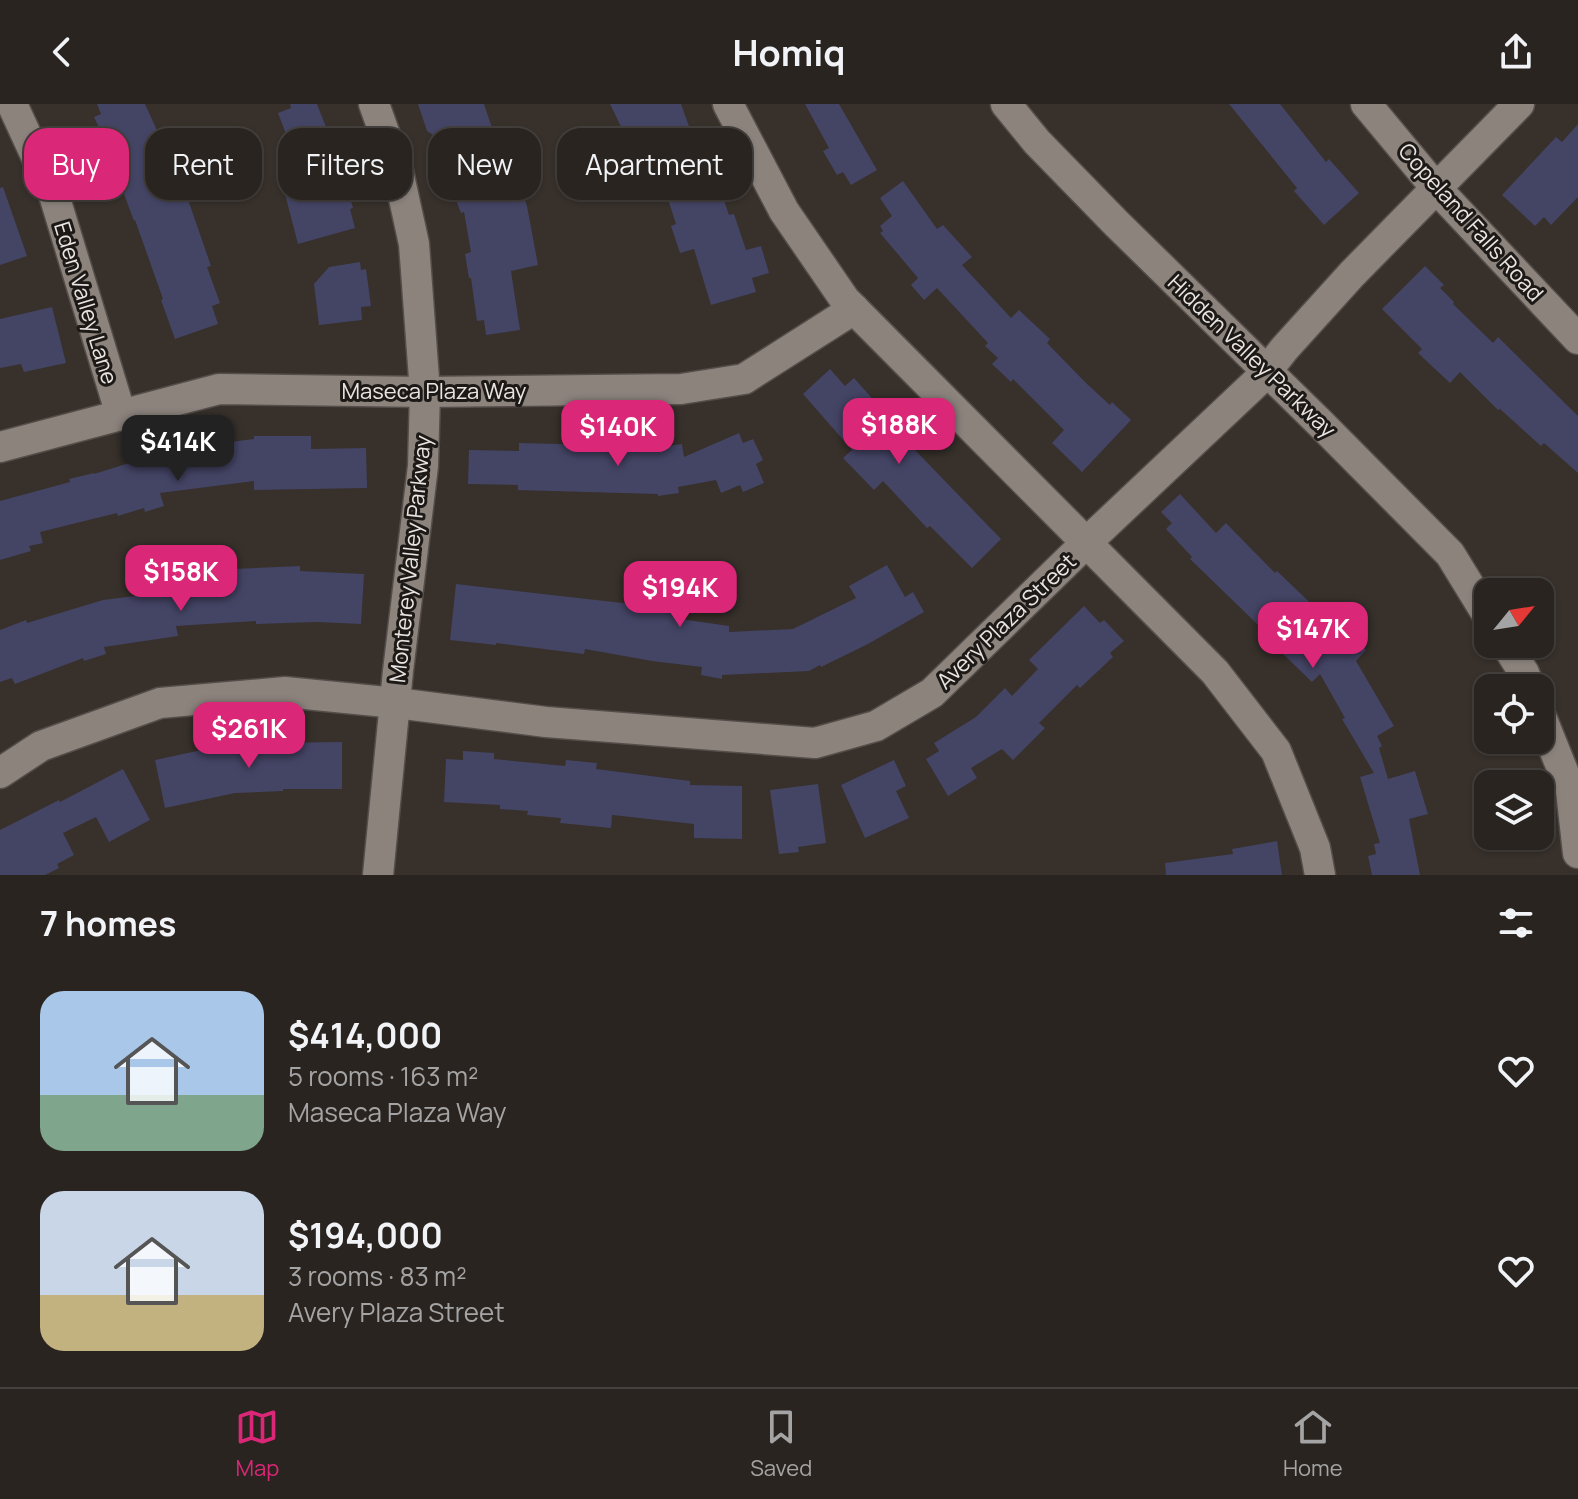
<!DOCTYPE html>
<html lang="en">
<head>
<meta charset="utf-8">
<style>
  :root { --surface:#292420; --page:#312c29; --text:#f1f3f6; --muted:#a5a4a5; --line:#45413e; --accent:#db2777 }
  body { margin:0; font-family:Manrope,sans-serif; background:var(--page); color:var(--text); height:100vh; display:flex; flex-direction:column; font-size:30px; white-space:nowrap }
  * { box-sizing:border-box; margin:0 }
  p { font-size:26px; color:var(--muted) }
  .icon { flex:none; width:44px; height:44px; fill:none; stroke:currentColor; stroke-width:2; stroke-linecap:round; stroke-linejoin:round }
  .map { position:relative; height:771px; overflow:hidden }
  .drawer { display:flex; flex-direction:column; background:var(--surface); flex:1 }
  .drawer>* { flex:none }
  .banner { position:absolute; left:24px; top:24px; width:800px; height:72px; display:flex; gap:16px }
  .needle { width:52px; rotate:60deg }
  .controls { position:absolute; left:1474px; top:474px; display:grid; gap:16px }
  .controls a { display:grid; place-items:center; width:80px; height:80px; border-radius:16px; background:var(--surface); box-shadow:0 2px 6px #0004,0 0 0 2px var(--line); font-size:40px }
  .price { position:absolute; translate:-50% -68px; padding:0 18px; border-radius:16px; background:var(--accent); color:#fff; font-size:26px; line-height:52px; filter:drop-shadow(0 2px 4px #0008) }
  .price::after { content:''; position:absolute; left:50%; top:48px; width:24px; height:18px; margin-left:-12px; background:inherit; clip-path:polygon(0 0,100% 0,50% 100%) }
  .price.selected { background:#222; color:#fff }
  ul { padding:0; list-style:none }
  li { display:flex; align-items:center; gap:24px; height:200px; padding:0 40px }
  li span { display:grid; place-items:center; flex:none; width:224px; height:160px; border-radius:24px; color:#555 }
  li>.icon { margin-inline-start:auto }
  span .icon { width:96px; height:96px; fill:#fffc; stroke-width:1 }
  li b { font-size:34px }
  h2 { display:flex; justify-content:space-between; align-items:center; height:96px; padding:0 40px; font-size:34px }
  .pill { padding:0 28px; border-radius:24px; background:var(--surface); box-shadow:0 2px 6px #0004,0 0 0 2px var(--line); font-size:28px; line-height:72px }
  .pill.selected { background:var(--accent); color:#fff }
  header { display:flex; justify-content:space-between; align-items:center; height:104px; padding:0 40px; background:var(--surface); font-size:36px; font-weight:700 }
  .dock { display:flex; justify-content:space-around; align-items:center; height:112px; border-top:2px solid var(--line); background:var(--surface); font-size:22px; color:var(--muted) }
  .dock a { display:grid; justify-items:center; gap:4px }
  .dock .selected { color:var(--accent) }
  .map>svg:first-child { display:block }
</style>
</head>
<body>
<header><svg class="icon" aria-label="back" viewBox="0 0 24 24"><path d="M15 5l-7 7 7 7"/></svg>Homiq<svg class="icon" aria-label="share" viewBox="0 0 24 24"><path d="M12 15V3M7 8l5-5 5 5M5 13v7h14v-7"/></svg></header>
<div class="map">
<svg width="1578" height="771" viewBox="0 0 1578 771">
  <rect width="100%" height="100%" fill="#37302b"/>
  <g fill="#444465">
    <path d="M 97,0 L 145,0 L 165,44 L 174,41 L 190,85 L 185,87 L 211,162 L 207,163 L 220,199 L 212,202 L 218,220 L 175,235 L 161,196 L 163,195 L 135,116 L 134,117 L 114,63 L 117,61 L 94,13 L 101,10 Z"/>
    <path d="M 290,0 L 317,0 L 331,36 L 340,74 L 344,73 L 353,104 L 350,105 L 355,124 L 298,140 L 285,90 L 307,85 L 278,9 L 291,4 Z"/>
    <path d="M 418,0 L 484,0 L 501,51 L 508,49 L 527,102 L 538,161 L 511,167 L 520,226 L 486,231 L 484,216 L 477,217 L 471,174 L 469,174 L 465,150 L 471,148 L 464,108 L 461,109 L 452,86 L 460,84 L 445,39 L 427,27 Z"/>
    <path d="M 610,0 L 681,0 L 710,81 L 718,79 L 729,111 L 734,110 L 746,146 L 761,142 L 769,169 L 752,174 L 756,188 L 711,201 L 694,145 L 680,149 L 671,122 L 676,120 L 663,80 L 642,87 L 623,34 L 626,33 Z"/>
    <path d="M 805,0 L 839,0 L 877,66 L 851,81 L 843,68 L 837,71 L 823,47 L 829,44 Z"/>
    <path d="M 1229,0 L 1280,0 L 1326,58 L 1329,55 L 1359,89 L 1324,121 L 1294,87 L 1297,84 Z"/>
    <path d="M 1578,20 L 1578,93 L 1551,121 L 1544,113 L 1535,122 L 1502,91 L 1556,33 L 1562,38 Z"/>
    <path d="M 903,77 L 937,125 L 943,121 L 972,153 L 962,161 L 1011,214 L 1019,206 L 1050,235 L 1047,239 L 1086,279 L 1110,301 L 1112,298 L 1131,316 L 1082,368 L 1052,339 L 1064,326 L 1013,275 L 1011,278 L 992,260 L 998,254 L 985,242 L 988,239 L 937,184 L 924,196 L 911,181 L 918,174 L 880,129 L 883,127 L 880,122 L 892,112 L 880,94 Z"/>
    <path d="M 3,83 L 27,152 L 0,161 L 0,84 Z"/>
    <path d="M 360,158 L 361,166 L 366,165 L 371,202 L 361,203 L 362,216 L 319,221 L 314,180 L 329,163 Z"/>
    <path d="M 1425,162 L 1444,181 L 1440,184 L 1454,198 L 1453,200 L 1493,239 L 1498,233 L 1578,312 L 1578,369 L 1544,339 L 1541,342 L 1500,305 L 1498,306 L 1460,268 L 1450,279 L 1418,249 L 1422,245 L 1382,205 Z"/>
    <path d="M 52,203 L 66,259 L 24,268 L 21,260 L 0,264 L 0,215 Z"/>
    <path d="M 830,265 L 845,282 L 854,274 L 886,310 L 919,343 L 915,346 L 1001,435 L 972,464 L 930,422 L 927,424 L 883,377 L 874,386 L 843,354 L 852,346 L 803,290 Z"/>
    <path d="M 739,329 L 743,339 L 753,335 L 763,356 L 756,360 L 764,379 L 743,388 L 740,381 L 721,389 L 716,376 L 678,383 L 679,389 L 658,392 L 658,390 L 518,386 L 518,381 L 468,380 L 469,346 L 519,347 L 519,339 L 595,341 L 595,339 L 627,340 L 627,348 L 682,340 L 684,353 Z"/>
    <path d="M 254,332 L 311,332 L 311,345 L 366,344 L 367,384 L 254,386 L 254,377 L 160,389 L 164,402 L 145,408 L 144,404 L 118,412 L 117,409 L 40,428 L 43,439 L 29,442 L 31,447 L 0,456 L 0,397 L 70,378 L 69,375 L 94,369 L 94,370 L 174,345 L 254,335 Z"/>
    <path d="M 1180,390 L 1216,429 L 1226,419 L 1275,469 L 1277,467 L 1326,514 L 1330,510 L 1366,546 L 1356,557 L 1394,622 L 1377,632 L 1382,642 L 1379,644 L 1388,675 L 1415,667 L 1428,710 L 1409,715 L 1420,771 L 1372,771 L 1368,752 L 1376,750 L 1374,740 L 1380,739 L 1360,673 L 1374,669 L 1342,615 L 1345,614 L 1320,570 L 1312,578 L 1281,548 L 1284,546 L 1190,455 L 1192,453 L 1166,425 L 1172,419 L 1161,408 Z"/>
    <path d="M 232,454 L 233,465 L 300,462 L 300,467 L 364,470 L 361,520 L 317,518 L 256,520 L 256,517 L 176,522 L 178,532 L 104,543 L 106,550 L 84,557 L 83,554 L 15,580 L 12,574 L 0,578 L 0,526 L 26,516 L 27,519 L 103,496 L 135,492 L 134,486 L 189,479 L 188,457 Z"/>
    <path d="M 887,461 L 905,493 L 913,488 L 924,508 L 868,540 L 821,563 L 820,561 L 809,567 L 722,571 L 722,575 L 701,571 L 702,563 L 652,557 L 585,545 L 584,550 L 496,539 L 496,541 L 450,536 L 456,480 L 675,505 L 674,514 L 729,522 L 729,528 L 793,525 L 856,494 L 849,482 Z"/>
    <path d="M 1084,502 L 1100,519 L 1104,516 L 1124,537 L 1110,549 L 1113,553 L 1080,584 L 1077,581 L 1039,619 L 1045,624 L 1013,656 L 1002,645 L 971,664 L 977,674 L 948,692 L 926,655 L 939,647 L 934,639 L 976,613 L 1005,584 L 1012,592 L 1038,565 L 1029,556 Z"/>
    <path d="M 270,636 L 270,639 L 342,638 L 342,685 L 283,685 L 283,687 L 235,689 L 165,704 L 155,656 L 225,641 L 225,639 Z"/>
    <path d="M 463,647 L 494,649 L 494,655 L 565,662 L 566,656 L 597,659 L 596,665 L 690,677 L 690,681 L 742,682 L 742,735 L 694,734 L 694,720 L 612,711 L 611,724 L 560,719 L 561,714 L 527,711 L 528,707 L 500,705 L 500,701 L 444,698 L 446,655 L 463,656 Z"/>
    <path d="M 894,656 L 906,682 L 896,687 L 909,714 L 865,734 L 841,681 Z"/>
    <path d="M 123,665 L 150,716 L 109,738 L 96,713 L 63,729 L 74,751 L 57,760 L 59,764 L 45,771 L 0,771 L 0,726 L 59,696 L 60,698 Z"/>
    <path d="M 818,680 L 826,739 L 798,743 L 799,748 L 779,750 L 770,686 Z"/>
    <path d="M 1277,737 L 1282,771 L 1166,771 L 1165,759 L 1233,750 L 1232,745 Z"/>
  </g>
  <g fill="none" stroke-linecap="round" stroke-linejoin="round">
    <defs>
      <g id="minor">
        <path d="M 12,0 L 54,91 L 121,311"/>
        <path d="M 374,0 L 398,67 L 414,140 L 425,288 L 423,362 L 398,567 L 378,771"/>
        <path d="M 728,0 L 784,107 L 845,196 L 1215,568 L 1276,647 L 1315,744 L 1320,771"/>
        <path d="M 1006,0 L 1037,38 L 1116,119 L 1321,320 L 1450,450 L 1488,512"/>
        <path d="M 1366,0 L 1436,84 L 1578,235"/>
        <path d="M 0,343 L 219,285 L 425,288 L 681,285 L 744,275 L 854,205"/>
        <path d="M 1506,540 L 1524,569 L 1530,584"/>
        <path d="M 1540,610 L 1571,687 L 1578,749"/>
        <path d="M 0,669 L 41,642 L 160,599 L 285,588 L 396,599 L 546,618 L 815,639 L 876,622 L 932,589 L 1086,439 L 1262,273 L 1285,244 L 1352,170 L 1519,0"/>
      </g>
    </defs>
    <use href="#minor" stroke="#544d49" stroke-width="33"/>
    <use href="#minor" stroke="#8c837d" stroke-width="30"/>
  </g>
  <g text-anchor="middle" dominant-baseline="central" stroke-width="6" stroke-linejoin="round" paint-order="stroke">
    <g font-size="22" fill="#eae5e2" stroke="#1c1916">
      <text transform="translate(1471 118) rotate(48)">Copeland Falls Road</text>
      <text transform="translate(86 199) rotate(73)">Eden Valley Lane</text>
      <text transform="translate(1252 252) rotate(44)">Hidden Valley Parkway</text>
      <text x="434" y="287">Maseca Plaza Way</text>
      <text transform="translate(410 455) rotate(-84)">Monterey Valley Parkway</text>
      <text transform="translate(1006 517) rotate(-44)">Avery Plaza Street</text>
    </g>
  </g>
</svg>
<div class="controls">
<a><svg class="needle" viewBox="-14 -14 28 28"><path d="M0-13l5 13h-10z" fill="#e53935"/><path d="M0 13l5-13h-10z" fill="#a5a4a5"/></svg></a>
<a><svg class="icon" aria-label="locate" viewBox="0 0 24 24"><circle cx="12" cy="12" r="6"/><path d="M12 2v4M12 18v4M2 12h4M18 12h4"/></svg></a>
<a><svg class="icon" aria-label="layers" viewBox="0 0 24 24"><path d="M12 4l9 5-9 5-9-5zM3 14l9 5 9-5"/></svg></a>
</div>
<b class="price" style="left:899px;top:362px">$188K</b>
<b class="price" style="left:618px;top:364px">$140K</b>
<b class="price selected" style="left:178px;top:379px">$414K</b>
<b class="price" style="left:181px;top:509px">$158K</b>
<b class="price" style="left:680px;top:525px">$194K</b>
<b class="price" style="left:1313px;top:566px">$147K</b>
<b class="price" style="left:249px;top:666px">$261K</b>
<div class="banner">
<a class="pill selected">Buy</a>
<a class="pill">Rent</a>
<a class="pill">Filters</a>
<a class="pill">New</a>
<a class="pill">Apartment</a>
</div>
</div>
<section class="drawer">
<h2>7 homes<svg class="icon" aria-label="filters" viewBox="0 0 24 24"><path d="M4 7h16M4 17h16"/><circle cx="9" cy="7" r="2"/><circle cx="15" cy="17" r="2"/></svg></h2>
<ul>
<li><span style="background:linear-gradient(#a9c7e8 65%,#7fa58c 0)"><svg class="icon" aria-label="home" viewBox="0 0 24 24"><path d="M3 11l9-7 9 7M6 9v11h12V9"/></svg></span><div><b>$414,000</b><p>5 rooms · 163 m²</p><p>Maseca Plaza Way</p></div><svg class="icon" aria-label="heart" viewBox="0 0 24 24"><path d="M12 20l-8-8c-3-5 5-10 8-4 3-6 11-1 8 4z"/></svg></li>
<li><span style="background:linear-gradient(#c9d6e8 65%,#c2b280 0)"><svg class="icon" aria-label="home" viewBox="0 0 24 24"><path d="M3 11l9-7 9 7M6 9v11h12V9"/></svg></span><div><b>$194,000</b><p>3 rooms · 83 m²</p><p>Avery Plaza Street</p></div><svg class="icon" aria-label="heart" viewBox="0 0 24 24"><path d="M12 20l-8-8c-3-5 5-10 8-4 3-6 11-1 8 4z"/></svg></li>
</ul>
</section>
<nav class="dock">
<a class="selected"><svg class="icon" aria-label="map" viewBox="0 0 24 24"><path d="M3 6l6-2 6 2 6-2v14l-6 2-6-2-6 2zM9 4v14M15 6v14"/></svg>Map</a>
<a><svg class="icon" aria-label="saved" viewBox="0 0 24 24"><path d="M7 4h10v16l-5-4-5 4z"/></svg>Saved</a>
<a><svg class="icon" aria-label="home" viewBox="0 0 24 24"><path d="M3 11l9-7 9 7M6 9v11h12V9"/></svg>Home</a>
</nav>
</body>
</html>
